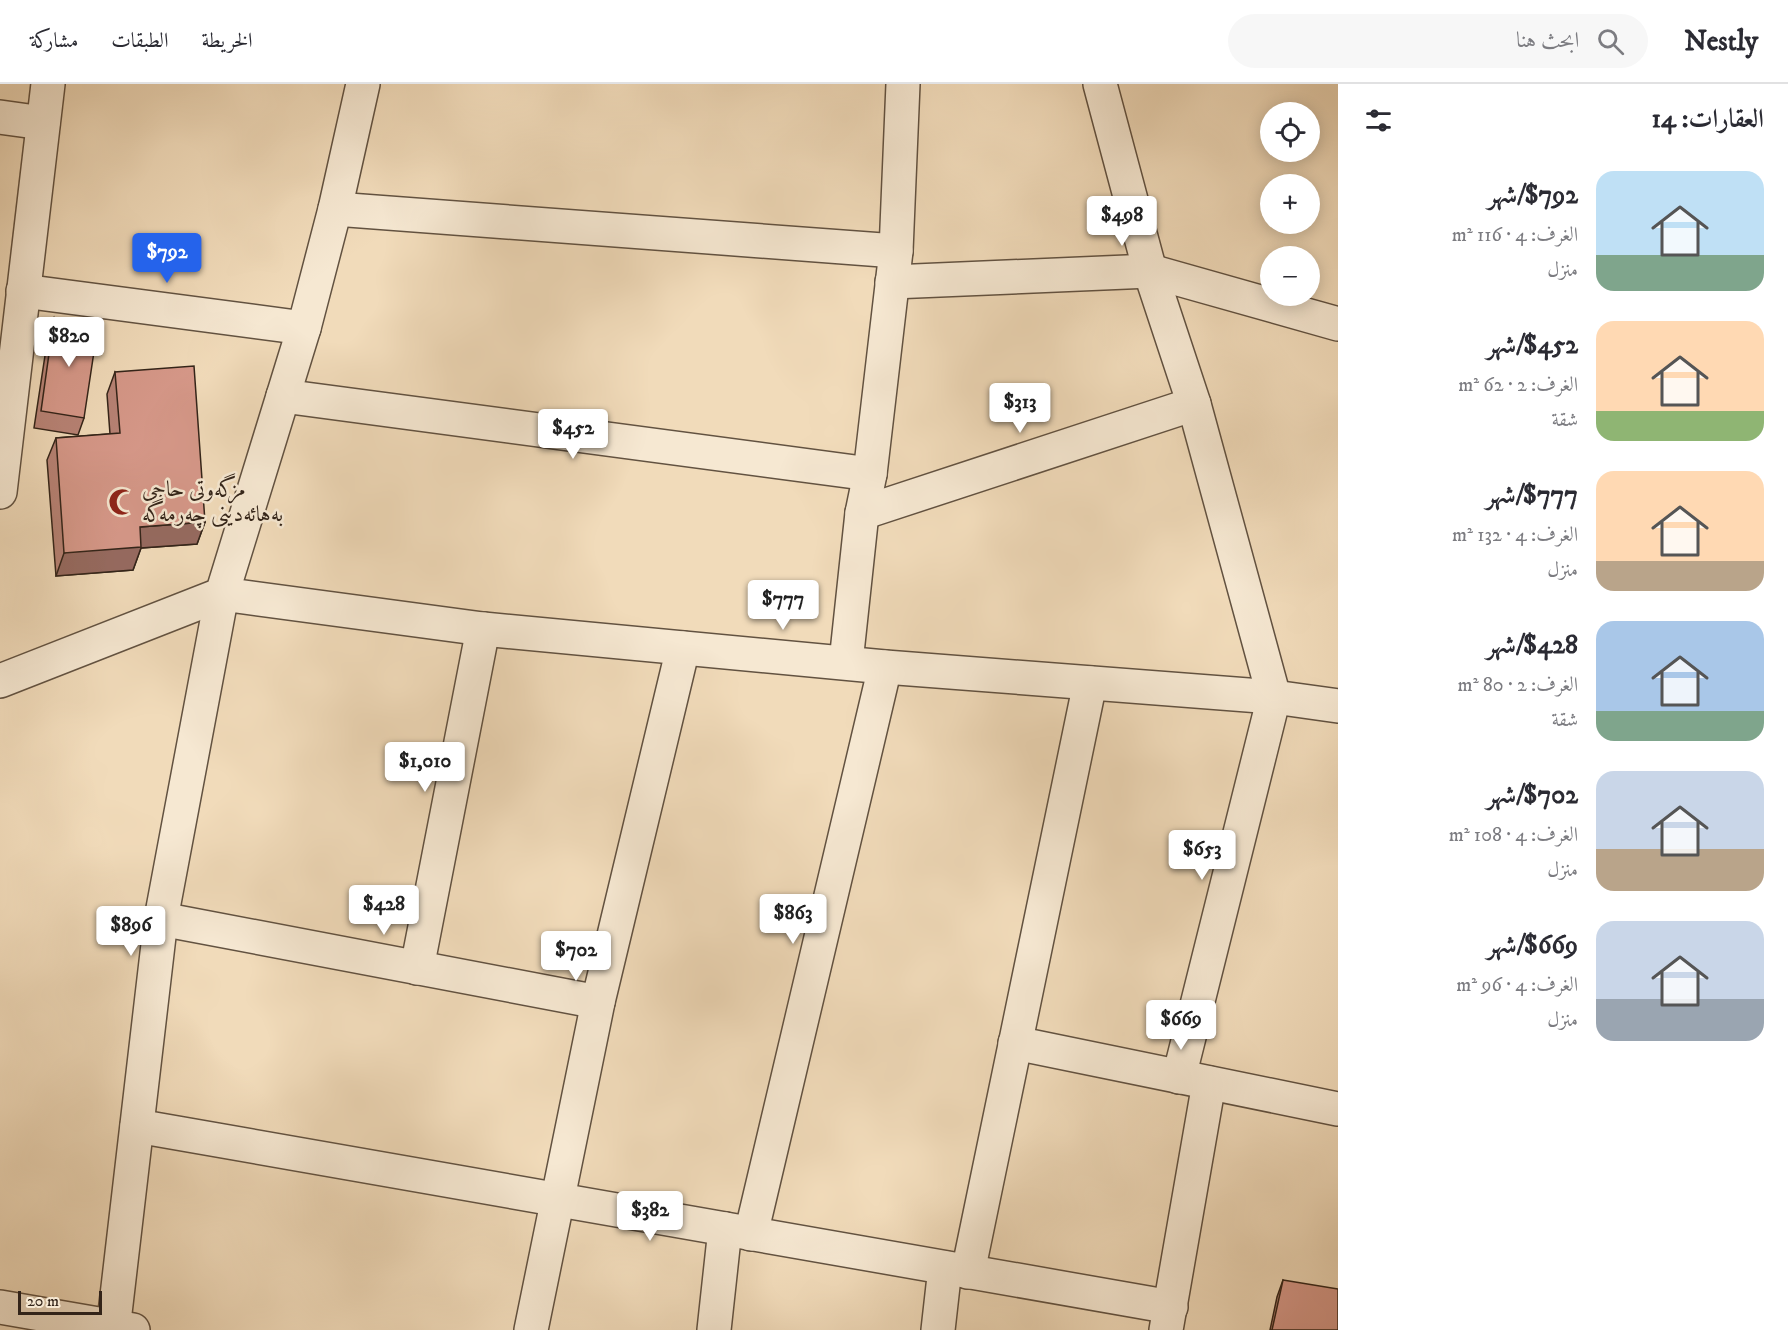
<!DOCTYPE html>
<html lang="ar">
<head>
<meta charset="utf-8">
<style>
  :root { --surface:#fff; --page:#f7f7f7; --text:#2b2b33; --muted:#7c7c81; --line:#e1e1e2; --accent:#2563eb }
  body { margin:0; font-family:"IM FELL DW Pica",Amiri,serif; background:var(--page); color:var(--text); direction:rtl; height:100vh; display:flex; flex-direction:column; font-size:22px; white-space:nowrap }
  * { box-sizing:border-box; margin:0 }
  p { font-size:20px; color:var(--muted) }
  .icon { flex:none; width:33px; height:33px; fill:none; stroke:currentColor; stroke-width:2; stroke-linecap:round; stroke-linejoin:round }
  .map { position:relative; flex:1; overflow:hidden; direction:ltr }
  .panel { display:flex; flex-direction:column; background:var(--surface); width:450px }
  .panel>* { flex:none }
  .fabs { position:absolute; left:1260px; top:18px; display:grid; gap:12px }
  .fabs a { display:grid; place-items:center; width:60px; height:60px; border-radius:50%; background:var(--surface); box-shadow:0 3px 15px #0003; font-size:30px }
  .scale { position:absolute; left:18px; bottom:15px; width:84px; box-sizing:border-box; padding-left:6px; border:3px solid #332419; border-top:0; font-size:16px; line-height:21px; white-space:nowrap; color:#332419; -webkit-text-stroke:4px #f6e8d2; paint-order:stroke }
  .price { position:absolute; translate:-50% -51px; padding:0 14px; border-radius:6px; background:#fff; color:#222; font-size:20px; line-height:39px; filter:drop-shadow(0 2px 3px #0008) }
  .price::after { content:''; position:absolute; left:50%; top:36px; width:18px; height:14px; margin-left:-9px; background:inherit; clip-path:polygon(0 0,100% 0,50% 100%) }
  .price.selected { background:var(--accent); color:#fff }
  ul { padding:0; list-style:none }
  li { display:flex; align-items:center; gap:18px; height:150px; padding:0 24px }
  li span { display:grid; place-items:center; flex:none; width:168px; height:120px; border-radius:18px; color:#555 }
  li>.icon { margin-inline-start:auto }
  span .icon { width:72px; height:72px; fill:#fffc; stroke-width:1 }
  li b { font-size:26px }
  h2 { display:flex; justify-content:space-between; align-items:center; height:72px; padding:0 24px; font-size:26px }
  header { display:flex; align-items:center; gap:36px; box-sizing:border-box; height:84px; padding:0 30px; background:var(--surface); border-bottom:2px solid var(--line) }
  header strong { font-size:28px }
  nav { display:flex; gap:33px; margin-inline-start:auto; font-size:21px }
  .search { width:420px; height:54px; background:var(--page); display:flex; align-items:center; gap:15px; box-sizing:border-box; padding:0 21px; border-radius:33px; color:var(--muted); font-size:22px }
  main { display:flex; flex:1; min-height:0 }
  .map>svg:first-child { display:block }
</style>
</head>
<body>
<header>
<strong>Nestly</strong>
<div class="search"><svg class="icon" aria-label="search" viewBox="0 0 24 24"><circle cx="10" cy="10" r="6"/><path d="M15 15l6 6"/></svg>ابحث هنا</div>
<nav><a>الخريطة</a><a>الطبقات</a><a>مشاركة</a></nav>
</header>
<main>
<section class="panel">
<h2>العقارات: 14<svg class="icon" aria-label="filters" viewBox="0 0 24 24"><path d="M4 7h16M4 17h16"/><circle cx="9" cy="7" r="2"/><circle cx="15" cy="17" r="2"/></svg></h2>
<ul>
<li><span style="background:linear-gradient(#bfe0f5 70%,#7fa58c 0)"><svg class="icon" aria-label="home" viewBox="0 0 24 24"><path d="M3 11l9-7 9 7M6 9v11h12V9"/></svg></span><div><b>$792/شهر</b><p>الغرف: 4 · 116 m²</p><p>منزل</p></div></li>
<li><span style="background:linear-gradient(#ffd9b3 75%,#8fb573 0)"><svg class="icon" aria-label="home" viewBox="0 0 24 24"><path d="M3 11l9-7 9 7M6 9v11h12V9"/></svg></span><div><b>$452/شهر</b><p>الغرف: 2 · 62 m²</p><p>شقة</p></div></li>
<li><span style="background:linear-gradient(#ffd9b3 75%,#b9a48a 0)"><svg class="icon" aria-label="home" viewBox="0 0 24 24"><path d="M3 11l9-7 9 7M6 9v11h12V9"/></svg></span><div><b>$777/شهر</b><p>الغرف: 4 · 132 m²</p><p>منزل</p></div></li>
<li><span style="background:linear-gradient(#a9c7e8 75%,#7fa58c 0)"><svg class="icon" aria-label="home" viewBox="0 0 24 24"><path d="M3 11l9-7 9 7M6 9v11h12V9"/></svg></span><div><b>$428/شهر</b><p>الغرف: 2 · 80 m²</p><p>شقة</p></div></li>
<li><span style="background:linear-gradient(#c9d6e8 65%,#b9a48a 0)"><svg class="icon" aria-label="home" viewBox="0 0 24 24"><path d="M3 11l9-7 9 7M6 9v11h12V9"/></svg></span><div><b>$702/شهر</b><p>الغرف: 4 · 108 m²</p><p>منزل</p></div></li>
<li><span style="background:linear-gradient(#c9d6e8 65%,#9aa5b1 0)"><svg class="icon" aria-label="home" viewBox="0 0 24 24"><path d="M3 11l9-7 9 7M6 9v11h12V9"/></svg></span><div><b>$669/شهر</b><p>الغرف: 4 · 96 m²</p><p>منزل</p></div></li>
</ul>
</section>
<div class="map">
<svg width="1338" height="1246" viewBox="0 0 1338 1246">
  <rect width="100%" height="100%" fill="#f1dbba"/>
  <filter id="stains"><feTurbulence type="fractalNoise" baseFrequency=".00333" numOctaves="4"/><feColorMatrix values="0 0 0 0 .2 0 0 0 0 .09 0 0 0 0 .02 0 0 0 .5 -.17"/></filter>
  <radialGradient id="worn" r=".72"><stop offset=".6" stop-color="#630" stop-opacity="0"/><stop offset="1" stop-color="#630" stop-opacity=".3"/></radialGradient>
  <g fill="none" stroke-linecap="round" stroke-linejoin="round">
    <defs>
      <g id="minor">
        <path d="M 1100,0 L 1150,187 L 1194,320 L 1274,613 L 1179,993"/>
        <path d="M 0,33 L 43,39"/>
        <path d="M 335,125 L 896,167"/>
        <path d="M 892,198 L 1150,187 L 1338,240"/>
        <path d="M 23,207 L 304,244"/>
        <path d="M 283,312 L 870,390"/>
        <path d="M 0,408 L 48,0"/>
        <path d="M 862,429 L 1194,320"/>
        <path d="M 846,578 L 862,429 L 870,390 L 896,167 L 903,0"/>
        <path d="M 0,597 L 222,510 L 304,244 L 335,125 L 363,0"/>
        <path d="M 161,835 L 598,918"/>
        <path d="M 417,884 L 483,545"/>
        <path d="M 1015,959 L 1338,1025"/>
        <path d="M 137,1042 L 1171,1223"/>
        <path d="M 751,1150 L 885,583"/>
        <path d="M 968,1188 L 1090,599"/>
        <path d="M 0,1223 L 133,1246"/>
        <path d="M 113,1246 L 161,835 L 222,510 L 483,545 L 885,583 L 1274,613 L 1338,622"/>
        <path d="M 531,1246 L 598,918 L 683,564"/>
        <path d="M 714,1246 L 725,1145"/>
        <path d="M 938,1246 L 945,1184"/>
        <path d="M 1166,1246 L 1209,999"/>
      </g>
    </defs>
    <use href="#minor" stroke="#625241" stroke-width="36"/>
    <use href="#minor" stroke="#f6e8d2" stroke-width="33"/>
  </g>
  <g fill="#b88376" stroke="#332419" stroke-width="1.5">
    <path d="M 54,234 L 84,334 L 78,351 L 34,344 L 48,252 Z"/>
    <path d="M 115,288 L 205,438 L 197,460 L 141,464 L 133,486 L 56,492 L 47,376 L 56,354 L 110,350 L 107,310 Z"/>
    <path d="M 1283,1196 L 1338,1246 L 1270,1246 L 1277,1213 Z"/>
  </g>
  <path fill="#966a60" stroke="#332419" stroke-width="1.5" d="M 205,438 L 197,460 L 141,464 L 133,486 L 56,492 L 64,469 L 140,443 Z"/>
  <g fill="#d69889" stroke="#332419" stroke-width="1.5">
    <path d="M 54,234 L 98,241 L 84,334 L 41,327 Z"/>
    <path d="M 194,282 L 205,438 L 140,443 L 141,463 L 64,469 L 56,354 L 120,349 L 115,288 Z"/>
    <path d="M 1283,1196 L 1338,1205 L 1338,1246 L 1272,1246 Z"/>
  </g>
  <defs>
    <symbol id="mosque-bare" viewBox="-9 -9 18 18"><path d="M3.5-4.9A6 6 0 1 0 3.5 4.9A5 5 0 1 1 3.5-4.9Z" fill="#8f2418" stroke="#f6e8d2" stroke-width="2.5" paint-order="stroke"/></symbol>
  </defs>
  <g fill-rule="evenodd">
    <use href="#mosque-bare" x="103" y="399" width="38" height="38"/>
  </g>
  <g text-anchor="middle" dominant-baseline="central" stroke-width="5" stroke-linejoin="round" paint-order="stroke">
    <g font-size="22" fill="#332419" stroke="#f6e8d2" text-anchor="start">
      <text x="142" y="405">مزگەوتی حاجی<tspan x="142" dy="25">بەهائەدینی چەرمەگە</tspan></text>
    </g>
  </g>
  <rect width="100%" height="100%" filter="url(#stains)"/>
  <rect width="100%" height="100%" fill="url(#worn)"/>
</svg>
<div class="fabs">
<a><svg class="icon" aria-label="locate" viewBox="0 0 24 24"><circle cx="12" cy="12" r="6"/><path d="M12 2v4M12 18v4M2 12h4M18 12h4"/></svg></a>
<a>+</a>
<a>−</a>
</div>
<div class="scale">20 m</div>
<b class="price" style="left:1122px;top:163px">$498</b>
<b class="price selected" style="left:167px;top:200px">$792</b>
<b class="price" style="left:69px;top:284px">$820</b>
<b class="price" style="left:1020px;top:350px">$313</b>
<b class="price" style="left:573px;top:376px">$452</b>
<b class="price" style="left:783px;top:547px">$777</b>
<b class="price" style="left:425px;top:709px">$1,010</b>
<b class="price" style="left:1202px;top:797px">$653</b>
<b class="price" style="left:384px;top:852px">$428</b>
<b class="price" style="left:793px;top:861px">$863</b>
<b class="price" style="left:131px;top:873px">$896</b>
<b class="price" style="left:576px;top:898px">$702</b>
<b class="price" style="left:1181px;top:967px">$669</b>
<b class="price" style="left:650px;top:1158px">$382</b>
</div>
</main>
</body>
</html>
